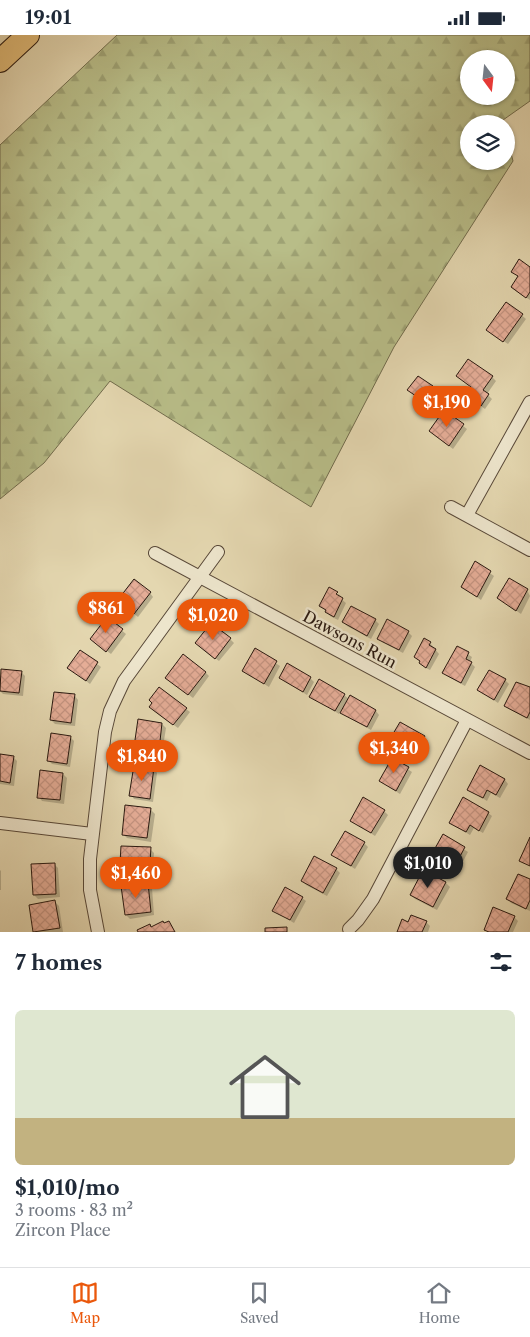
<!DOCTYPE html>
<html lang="en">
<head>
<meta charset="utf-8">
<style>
  :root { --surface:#fff; --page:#f6f6f7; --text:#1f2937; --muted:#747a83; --line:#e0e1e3; --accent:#ea580c }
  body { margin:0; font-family:"Libre Caslon Text",serif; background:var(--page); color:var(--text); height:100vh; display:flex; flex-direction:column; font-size:19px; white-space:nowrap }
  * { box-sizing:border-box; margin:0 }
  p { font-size:16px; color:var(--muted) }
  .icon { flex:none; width:28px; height:28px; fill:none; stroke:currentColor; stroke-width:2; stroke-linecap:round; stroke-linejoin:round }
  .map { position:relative; height:897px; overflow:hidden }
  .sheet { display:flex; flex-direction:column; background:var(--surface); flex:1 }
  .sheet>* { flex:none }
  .needle { width:32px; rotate:165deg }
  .tools { position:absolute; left:460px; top:15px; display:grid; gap:10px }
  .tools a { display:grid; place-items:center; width:55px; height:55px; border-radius:50%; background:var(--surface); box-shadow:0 1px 4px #0004; font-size:25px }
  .price { position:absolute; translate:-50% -42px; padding:0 11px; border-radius:18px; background:var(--accent); color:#fff; font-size:16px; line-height:32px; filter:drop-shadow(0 1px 2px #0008) }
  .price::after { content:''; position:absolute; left:50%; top:30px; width:15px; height:11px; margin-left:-8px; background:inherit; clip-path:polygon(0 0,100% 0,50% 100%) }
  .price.current { background:#222; color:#fff }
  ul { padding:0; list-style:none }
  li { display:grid; align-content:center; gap:10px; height:265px; padding:0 15px }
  li span { display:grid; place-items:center; height:155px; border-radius:8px; color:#555 }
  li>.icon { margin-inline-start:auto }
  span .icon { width:90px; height:90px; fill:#fffc; stroke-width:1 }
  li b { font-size:21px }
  h2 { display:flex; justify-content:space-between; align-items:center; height:60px; padding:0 15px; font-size:21px }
  .status { display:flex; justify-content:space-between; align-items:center; height:35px; padding:0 25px; background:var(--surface); direction:ltr }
  .status svg { height:14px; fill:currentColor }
  .tabs { display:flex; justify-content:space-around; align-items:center; height:70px; border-top:1px solid var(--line); background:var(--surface); font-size:14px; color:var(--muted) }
  .tabs a { display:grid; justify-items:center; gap:2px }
  .tabs .current { color:var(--accent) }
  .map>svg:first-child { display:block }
</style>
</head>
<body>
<div class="status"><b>19:01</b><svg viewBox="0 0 49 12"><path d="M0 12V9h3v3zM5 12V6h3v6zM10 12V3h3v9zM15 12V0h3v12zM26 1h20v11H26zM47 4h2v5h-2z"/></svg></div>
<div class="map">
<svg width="530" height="897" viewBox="0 0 530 897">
  <defs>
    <pattern id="forest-firs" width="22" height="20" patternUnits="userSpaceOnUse" patternTransform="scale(1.25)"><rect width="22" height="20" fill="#b8bd88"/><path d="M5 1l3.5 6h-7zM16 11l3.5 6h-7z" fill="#9ea274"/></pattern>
    <pattern id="building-cross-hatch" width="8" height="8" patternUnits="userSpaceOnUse" patternTransform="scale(1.25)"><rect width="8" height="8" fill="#e5ad97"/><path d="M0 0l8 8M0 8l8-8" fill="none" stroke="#c59481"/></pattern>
  </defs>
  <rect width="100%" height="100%" fill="#e4d7b0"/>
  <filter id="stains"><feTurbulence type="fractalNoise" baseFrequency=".004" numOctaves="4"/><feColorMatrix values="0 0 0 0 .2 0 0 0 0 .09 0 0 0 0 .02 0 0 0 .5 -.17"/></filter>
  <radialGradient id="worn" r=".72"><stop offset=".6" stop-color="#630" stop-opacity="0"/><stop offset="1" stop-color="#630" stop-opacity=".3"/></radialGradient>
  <path fill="url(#forest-firs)" stroke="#716b4c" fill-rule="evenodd" d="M 117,0 L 530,0 L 530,66 L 503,85 L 504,89 L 469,89 L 469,126 L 506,126 L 506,99 L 513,126 L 394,312 L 311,472 L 110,346 L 44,428 L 0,464 L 0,110 ZM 469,24 L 506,24 L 506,61 L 469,61 Z"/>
  <g fill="#0003">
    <path d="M 530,233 L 530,265 L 516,256 L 519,242 L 512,237 Z"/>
    <path d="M 507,268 L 526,284 L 508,309 L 490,297 Z"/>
    <path d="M 492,342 L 496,346 L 487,359 L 492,364 L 485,374 L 471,364 Z"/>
    <path d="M 432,352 L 436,356 L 426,368 L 412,358 Z"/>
    <path d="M 445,377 L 467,394 L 453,414 L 434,399 Z"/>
    <path d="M 475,528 L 494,541 L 481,565 L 462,552 Z"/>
    <path d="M 527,555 L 530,561 L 521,579 L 498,563 Z"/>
    <path d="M 150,558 L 153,562 L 138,582 L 123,570 Z"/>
    <path d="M 338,559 L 341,561 L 340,563 L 346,568 L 338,585 L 330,581 L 321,571 L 334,565 Z"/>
    <path d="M 107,583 L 126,599 L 111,619 L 95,607 Z"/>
    <path d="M 375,585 L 379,589 L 371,604 L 347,591 L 343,587 Z"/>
    <path d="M 408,597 L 412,601 L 403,618 L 382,607 L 379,603 Z"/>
    <path d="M 230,604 L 234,608 L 219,626 L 200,612 Z"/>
    <path d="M 430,608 L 439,619 L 430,635 L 424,632 L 416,622 Z"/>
    <path d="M 457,612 L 472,622 L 470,627 L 475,632 L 465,651 L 447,641 L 443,637 Z"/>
    <path d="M 255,615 L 280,631 L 269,652 L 243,636 Z"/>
    <path d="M 80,616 L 101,632 L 90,649 L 69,633 Z"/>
    <path d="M 2,635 L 21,637 L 25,641 L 23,661 L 3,659 L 0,656 Z"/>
    <path d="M 205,637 L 209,641 L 193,663 L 171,646 Z"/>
    <path d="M 280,643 L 310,643 L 314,647 L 307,660 Z"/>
    <path d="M 505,645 L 509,649 L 498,668 L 479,655 Z"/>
    <path d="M 530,654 L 530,685 L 509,674 L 505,670 Z"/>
    <path d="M 344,660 L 349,664 L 351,662 L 376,676 L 379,680 L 371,695 L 346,681 L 341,677 L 339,679 L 310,661 Z"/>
    <path d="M 75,661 L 78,665 L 75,691 L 55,689 L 51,685 Z"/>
    <path d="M 186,674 L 190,677 L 178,693 L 154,676 Z"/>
    <path d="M 162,689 L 166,693 L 162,718 L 140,715 L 136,711 Z"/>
    <path d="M 70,702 L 74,706 L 70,732 L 52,729 L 48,725 Z"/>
    <path d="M 424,702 L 428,706 L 416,726 L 389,709 Z"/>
    <path d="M 0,721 L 13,722 L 17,726 L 14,751 L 0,749 Z"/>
    <path d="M 392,724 L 412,737 L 400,759 L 380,746 Z"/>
    <path d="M 481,732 L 505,745 L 508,749 L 500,763 L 491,758 L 487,766 L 468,754 Z"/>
    <path d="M 154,734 L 157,738 L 153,767 L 134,764 L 131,760 Z"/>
    <path d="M 63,739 L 67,743 L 64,769 L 42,766 L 39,762 Z"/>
    <path d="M 151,775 L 155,779 L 151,807 L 127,803 L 123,799 Z"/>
    <path d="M 384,776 L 388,780 L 375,801 L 351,785 Z"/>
    <path d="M 488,778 L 492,781 L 483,798 L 474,793 L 470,800 L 450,788 Z"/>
    <path d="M 444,801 L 468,817 L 460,832 L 439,821 L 435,817 Z"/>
    <path d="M 364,808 L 368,812 L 355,834 L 333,820 Z"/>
    <path d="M 150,814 L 154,818 L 152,846 L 130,845 L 127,841 L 127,832 L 121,827 Z"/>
    <path d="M 54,829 L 58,833 L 60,862 L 38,864 L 34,860 Z"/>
    <path d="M 336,834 L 340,838 L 327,861 L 306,850 L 302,846 Z"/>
    <path d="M 0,835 L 1,836 L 1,855 L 0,855 Z"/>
    <path d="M 423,836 L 446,848 L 450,852 L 437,875 L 415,864 L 411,860 Z"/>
    <path d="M 530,845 L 530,876 L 511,868 L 508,864 Z"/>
    <path d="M 148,850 L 152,853 L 154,880 L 130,884 L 126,880 Z"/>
    <path d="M 302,863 L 306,866 L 294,888 L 274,876 Z"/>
    <path d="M 55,867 L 59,871 L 63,897 L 35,897 L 30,871 Z"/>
    <path d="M 514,882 L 518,886 L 513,897 L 488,897 L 485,894 Z"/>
    <path d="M 426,887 L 430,891 L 428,897 L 398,897 L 409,888 Z"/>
  </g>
  <g fill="url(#building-cross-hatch)" stroke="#2a1910">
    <path d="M 519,224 L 530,232 L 530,257 L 526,263 L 511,252 L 518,241 L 511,237 Z"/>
    <path d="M 506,267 L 523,279 L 503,307 L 486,295 Z"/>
    <path d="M 468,324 L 493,341 L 483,355 L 489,359 L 481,371 L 466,360 L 471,352 L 456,341 Z"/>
    <path d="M 418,341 L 433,351 L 422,365 L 407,355 Z"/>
    <path d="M 444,375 L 464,389 L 449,411 L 429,396 Z"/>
    <path d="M 475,526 L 491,536 L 477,562 L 461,552 Z"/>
    <path d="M 509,543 L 528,554 L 516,576 L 497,563 Z"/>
    <path d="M 134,544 L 151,557 L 134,579 L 117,566 Z"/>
    <path d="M 329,552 L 338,557 L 336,559 L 343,563 L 334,582 L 325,577 L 326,575 L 319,571 Z"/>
    <path d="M 351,571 L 376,584 L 367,601 L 342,587 Z"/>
    <path d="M 107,582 L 123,594 L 106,617 L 90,604 Z"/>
    <path d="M 387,584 L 409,596 L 399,615 L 377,604 Z"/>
    <path d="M 211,588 L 231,603 L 215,624 L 195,608 Z"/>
    <path d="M 424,603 L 431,607 L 429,610 L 436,614 L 426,633 L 419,628 L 420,626 L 414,622 Z"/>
    <path d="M 457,611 L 469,617 L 466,624 L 472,627 L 461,648 L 442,638 Z"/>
    <path d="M 255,613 L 277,626 L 264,649 L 242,636 Z"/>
    <path d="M 80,615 L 98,627 L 86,646 L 67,633 Z"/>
    <path d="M 183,619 L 206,637 L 188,660 L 165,643 Z"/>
    <path d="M 287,628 L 311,642 L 303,657 L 279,643 Z"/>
    <path d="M 1,634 L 22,636 L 19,658 L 0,656 Z"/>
    <path d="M 489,635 L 506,644 L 494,665 L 477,655 Z"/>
    <path d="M 319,644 L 345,659 L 335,676 L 309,662 Z"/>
    <path d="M 516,647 L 530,652 L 530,677 L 527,683 L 504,671 Z"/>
    <path d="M 159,652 L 187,673 L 173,690 L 149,672 L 152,668 L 149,665 Z"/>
    <path d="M 54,657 L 75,659 L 71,688 L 50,685 Z"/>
    <path d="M 350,660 L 376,675 L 367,692 L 340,678 Z"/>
    <path d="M 138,684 L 162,688 L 159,715 L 134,712 Z"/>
    <path d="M 400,687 L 425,701 L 411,724 L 387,709 Z"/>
    <path d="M 51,698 L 71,701 L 67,729 L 47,726 Z"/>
    <path d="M 0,719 L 14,721 L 10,748 L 0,746 Z"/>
    <path d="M 392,723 L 409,732 L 396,756 L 379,746 Z"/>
    <path d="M 134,730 L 154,732 L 150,764 L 129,761 Z"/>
    <path d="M 480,730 L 505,744 L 496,760 L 487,755 L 483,763 L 467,755 Z"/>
    <path d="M 40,735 L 63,738 L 60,765 L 37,763 Z"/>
    <path d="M 363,762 L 385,775 L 371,798 L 350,786 Z"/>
    <path d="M 463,762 L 489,777 L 479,796 L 470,790 L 466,797 L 449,788 Z"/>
    <path d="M 125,770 L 151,773 L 147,803 L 122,800 Z"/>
    <path d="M 345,796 L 365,807 L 351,831 L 331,820 Z"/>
    <path d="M 443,799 L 465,812 L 456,829 L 433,817 Z"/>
    <path d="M 530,802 L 530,831 L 519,826 Z"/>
    <path d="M 121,811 L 151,812 L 149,843 L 125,841 L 126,828 L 120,828 Z"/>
    <path d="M 314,821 L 337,833 L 323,858 L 301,846 Z"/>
    <path d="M 55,828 L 56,859 L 33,860 L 31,829 Z"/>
    <path d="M 423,835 L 446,847 L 433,872 L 410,860 Z"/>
    <path d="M 518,839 L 530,844 L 530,865 L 526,874 L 506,864 Z"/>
    <path d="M 148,848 L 151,877 L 125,880 L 121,851 Z"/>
    <path d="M 285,852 L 303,862 L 290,885 L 272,876 Z"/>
    <path d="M 55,865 L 60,893 L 33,897 L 29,870 Z"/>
    <path d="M 493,872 L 515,881 L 508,897 L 489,897 L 484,895 Z"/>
    <path d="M 411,880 L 427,886 L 422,897 L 397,897 L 402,884 L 408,887 Z"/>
    <path d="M 163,886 L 164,888 L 169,886 L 175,897 L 138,897 L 137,895 L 150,889 L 151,892 Z"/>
    <path d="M 287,892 L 287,897 L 265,897 L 265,893 Z"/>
  </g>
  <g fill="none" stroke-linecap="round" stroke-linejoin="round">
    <defs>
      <g id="minor">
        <path d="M 451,472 L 530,515"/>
        <path d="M 467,480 L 530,367"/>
        <path d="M 155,518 L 530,718"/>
        <path d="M 0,788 L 92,799"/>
        <path d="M 349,894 L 358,885 L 373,864 L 467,685"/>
        <path d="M 98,897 L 90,855 L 90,824 L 105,697 L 110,676 L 124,646 L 218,517"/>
      </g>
      <path id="motorway" d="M 0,26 L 28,0"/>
    </defs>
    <use href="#minor" stroke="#584838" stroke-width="14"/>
    <use href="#motorway" stroke="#2a1910" stroke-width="24"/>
    <use href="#minor" stroke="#ede5cc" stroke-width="12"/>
    <use href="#motorway" stroke="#e2bc78" stroke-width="22"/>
  </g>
  <g text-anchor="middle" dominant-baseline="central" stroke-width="5" stroke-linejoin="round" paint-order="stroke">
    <g font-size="16" fill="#2a1910" stroke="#ede5cc">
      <text transform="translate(350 604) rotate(28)">Dawsons Run</text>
    </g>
  </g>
  <rect width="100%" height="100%" filter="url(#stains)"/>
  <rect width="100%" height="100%" fill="url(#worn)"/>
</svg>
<div class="tools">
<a><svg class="needle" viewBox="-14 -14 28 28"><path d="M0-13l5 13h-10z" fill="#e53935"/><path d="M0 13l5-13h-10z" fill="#747a83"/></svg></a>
<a><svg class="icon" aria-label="layers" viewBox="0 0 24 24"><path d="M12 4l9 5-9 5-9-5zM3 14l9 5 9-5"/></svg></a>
</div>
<b class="price" style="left:447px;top:393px">$1,190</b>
<b class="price" style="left:106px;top:599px">$861</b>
<b class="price" style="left:213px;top:606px">$1,020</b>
<b class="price" style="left:394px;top:739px">$1,340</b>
<b class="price" style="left:142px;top:747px">$1,840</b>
<b class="price current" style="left:428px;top:854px">$1,010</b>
<b class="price" style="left:136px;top:864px">$1,460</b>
</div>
<section class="sheet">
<h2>7 homes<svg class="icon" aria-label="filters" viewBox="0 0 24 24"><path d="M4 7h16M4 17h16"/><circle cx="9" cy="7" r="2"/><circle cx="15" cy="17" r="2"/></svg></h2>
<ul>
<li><span style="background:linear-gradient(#dfe7d0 70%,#c2b280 0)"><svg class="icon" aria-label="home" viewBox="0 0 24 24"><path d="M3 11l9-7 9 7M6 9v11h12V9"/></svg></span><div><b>$1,010/mo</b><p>3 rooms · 83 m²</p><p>Zircon Place</p></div></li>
</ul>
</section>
<nav class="tabs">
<a class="current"><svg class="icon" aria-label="map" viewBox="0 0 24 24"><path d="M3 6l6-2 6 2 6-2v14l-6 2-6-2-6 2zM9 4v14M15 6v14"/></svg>Map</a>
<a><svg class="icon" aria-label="saved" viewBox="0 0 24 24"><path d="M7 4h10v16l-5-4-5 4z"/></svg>Saved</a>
<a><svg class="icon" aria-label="home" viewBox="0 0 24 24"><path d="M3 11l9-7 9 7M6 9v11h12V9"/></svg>Home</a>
</nav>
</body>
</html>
